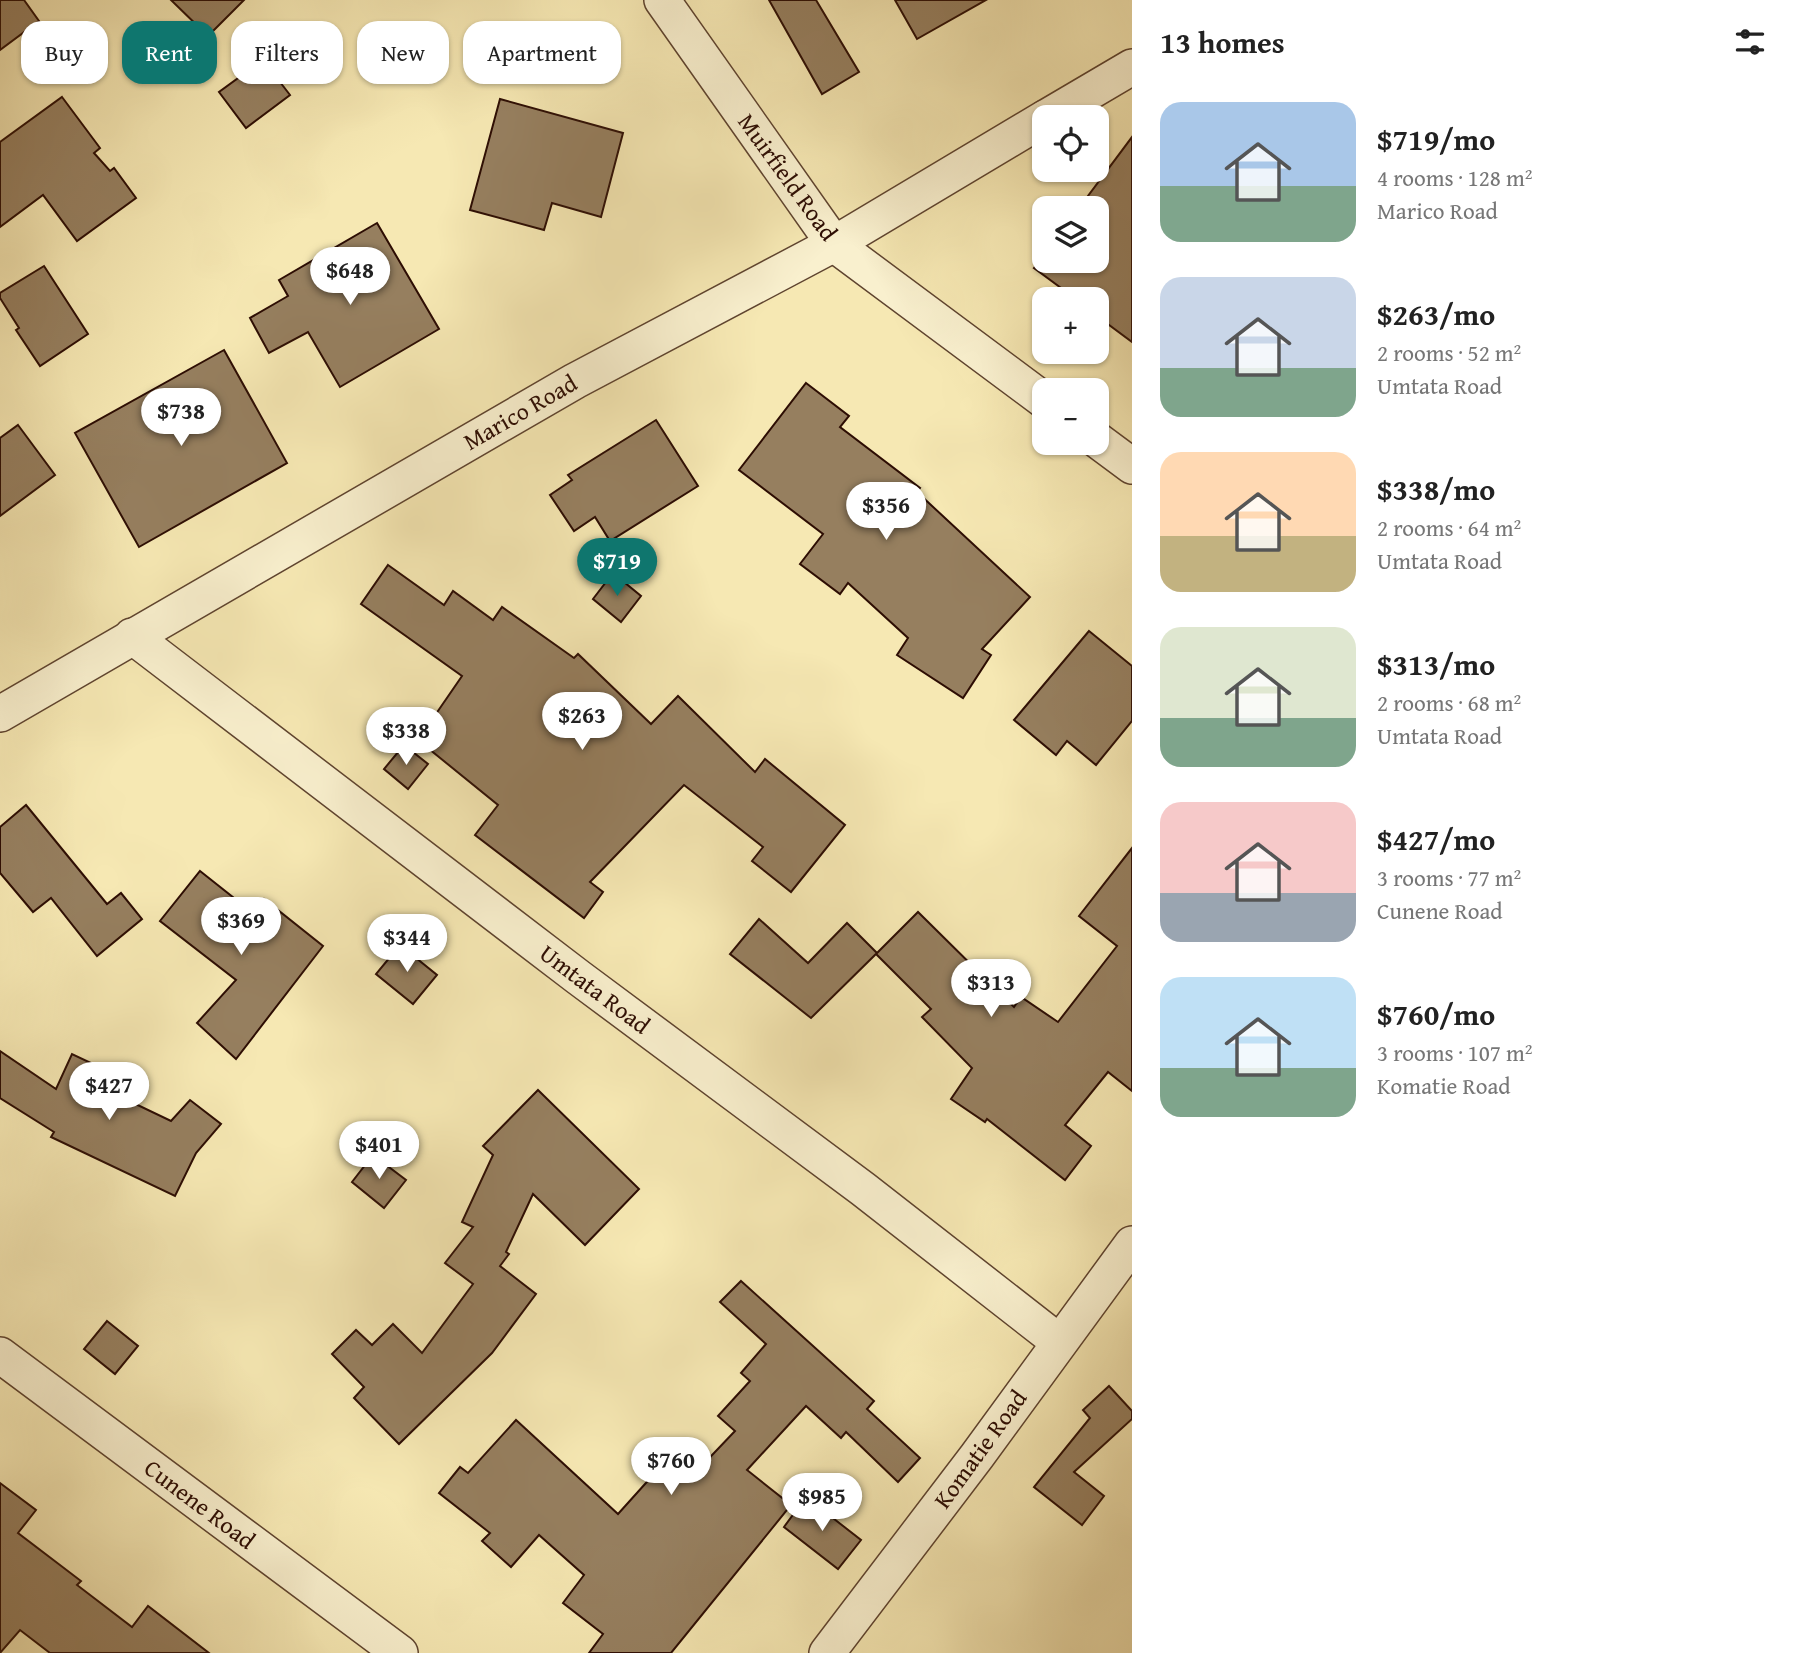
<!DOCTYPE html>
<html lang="en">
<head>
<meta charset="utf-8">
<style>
  :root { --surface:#fff; --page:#f2f2f2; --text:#222; --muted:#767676; --accent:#0f766e }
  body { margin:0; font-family:"Gentium Book Plus",serif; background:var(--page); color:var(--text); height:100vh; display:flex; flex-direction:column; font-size:26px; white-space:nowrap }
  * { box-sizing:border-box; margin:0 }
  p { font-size:23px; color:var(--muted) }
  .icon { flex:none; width:38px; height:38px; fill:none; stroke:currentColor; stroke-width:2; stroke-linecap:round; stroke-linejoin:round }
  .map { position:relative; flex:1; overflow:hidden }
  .drawer { display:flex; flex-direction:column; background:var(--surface); width:665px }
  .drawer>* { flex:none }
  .hud { position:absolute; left:21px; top:21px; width:665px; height:63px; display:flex; gap:14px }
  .buttons { position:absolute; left:1032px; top:105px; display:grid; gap:14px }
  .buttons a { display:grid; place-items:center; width:77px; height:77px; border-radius:14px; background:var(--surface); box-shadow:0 2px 5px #0004; font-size:35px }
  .price { position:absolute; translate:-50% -60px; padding:0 16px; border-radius:24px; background:#fff; color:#222; font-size:23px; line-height:46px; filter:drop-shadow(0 2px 4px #0008) }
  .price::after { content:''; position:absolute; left:50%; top:42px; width:21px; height:16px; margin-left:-10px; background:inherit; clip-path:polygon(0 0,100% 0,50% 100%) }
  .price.selected { background:var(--accent); color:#fff }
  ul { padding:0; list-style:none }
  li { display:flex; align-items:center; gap:21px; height:175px; padding:0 28px }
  li span { display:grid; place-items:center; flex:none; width:196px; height:140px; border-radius:21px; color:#555 }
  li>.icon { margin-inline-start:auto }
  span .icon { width:84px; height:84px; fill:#fffc; stroke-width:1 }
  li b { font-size:30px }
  h2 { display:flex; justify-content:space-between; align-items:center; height:84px; padding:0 28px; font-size:30px }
  .pill { padding:0 24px; border-radius:21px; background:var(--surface); box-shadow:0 2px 5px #0004; font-size:24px; line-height:63px }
  .pill.selected { background:var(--accent); color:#fff }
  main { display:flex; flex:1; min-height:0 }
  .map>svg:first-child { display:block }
</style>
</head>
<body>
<main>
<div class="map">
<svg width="1132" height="1653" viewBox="0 0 1132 1653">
  <rect width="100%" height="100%" fill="#f6e8b3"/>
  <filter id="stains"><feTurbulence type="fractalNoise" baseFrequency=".00286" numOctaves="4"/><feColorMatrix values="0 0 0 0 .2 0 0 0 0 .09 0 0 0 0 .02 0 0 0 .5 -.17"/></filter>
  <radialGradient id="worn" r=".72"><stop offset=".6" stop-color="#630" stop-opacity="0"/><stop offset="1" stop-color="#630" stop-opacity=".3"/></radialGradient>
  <g fill="#967f5f" stroke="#2d0d03" stroke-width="2">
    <path d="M 0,0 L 24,0 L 39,21 L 0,50 Z"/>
    <path d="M 171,0 L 244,0 L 208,36 Z"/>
    <path d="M 769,0 L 816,0 L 859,72 L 822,94 Z"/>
    <path d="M 895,0 L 986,0 L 917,39 Z"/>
    <path d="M 263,60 L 290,95 L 246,128 L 219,92 Z"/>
    <path d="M 62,97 L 100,148 L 94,153 L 110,171 L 114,168 L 136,198 L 77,241 L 43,195 L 0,227 L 0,142 Z"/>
    <path d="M 500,99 L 623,133 L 601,217 L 552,203 L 544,230 L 470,210 Z"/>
    <path d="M 1132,137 L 1132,342 L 1097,316 L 1097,299 L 1076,299 L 1034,268 L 1045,254 L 1045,261 L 1097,261 L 1097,208 L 1079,208 Z"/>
    <path d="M 377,223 L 439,329 L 340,387 L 308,332 L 269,353 L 250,318 L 288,296 L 279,280 Z"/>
    <path d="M 44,266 L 88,334 L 40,366 L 16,330 L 19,328 L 0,298 L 0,293 Z"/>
    <path d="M 224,350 L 287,463 L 139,547 L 75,433 Z"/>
    <path d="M 806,383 L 849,416 L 840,427 L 920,488 L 917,492 L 1030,597 L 982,649 L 991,655 L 963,698 L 897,655 L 908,638 L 848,583 L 840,594 L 800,564 L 823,534 L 739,470 Z"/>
    <path d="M 656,420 L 698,486 L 610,541 L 595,517 L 574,531 L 550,495 L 572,480 L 568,475 Z"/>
    <path d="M 18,425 L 55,475 L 0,516 L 0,438 Z"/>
    <path d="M 388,565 L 444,605 L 453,591 L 493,620 L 502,607 L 574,658 L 578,654 L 651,724 L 678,696 L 755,772 L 765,759 L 845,825 L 791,892 L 752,861 L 763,847 L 684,785 L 590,882 L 603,892 L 584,918 L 475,835 L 498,805 L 418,740 L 462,676 L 361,604 Z"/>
    <path d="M 613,573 L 641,596 L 621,622 L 593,599 Z"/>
    <path d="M 1089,631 L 1132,666 L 1132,721 L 1096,765 L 1067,741 L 1056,755 L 1014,720 Z"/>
    <path d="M 404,745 L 428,764 L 408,789 L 384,769 Z"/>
    <path d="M 26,805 L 107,904 L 121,893 L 142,919 L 97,956 L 51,898 L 33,912 L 0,873 L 0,827 Z"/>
    <path d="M 1132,848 L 1132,1091 L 1108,1072 L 1065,1125 L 1091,1146 L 1065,1180 L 987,1119 L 985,1122 L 951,1099 L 972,1068 L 922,1017 L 931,1009 L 876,954 L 811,1018 L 730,954 L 759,919 L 808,963 L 847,923 L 877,953 L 918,912 L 1014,1007 L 1021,997 L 1058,1022 L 1117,946 L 1079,916 Z"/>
    <path d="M 200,871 L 253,913 L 264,899 L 323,946 L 236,1059 L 197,1023 L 236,980 L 160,921 Z"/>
    <path d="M 400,945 L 437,975 L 413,1004 L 376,974 Z"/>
    <path d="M 0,1051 L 56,1089 L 72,1054 L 110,1072 L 102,1088 L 171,1121 L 190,1100 L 221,1124 L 196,1153 L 175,1196 L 51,1137 L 54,1132 L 0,1098 Z"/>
    <path d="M 538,1090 L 639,1189 L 585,1245 L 533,1194 L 506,1252 L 509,1254 L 500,1266 L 536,1294 L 492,1353 L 399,1444 L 354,1398 L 364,1387 L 332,1354 L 356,1330 L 372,1345 L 393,1324 L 422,1353 L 473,1284 L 445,1263 L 473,1227 L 462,1222 L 493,1155 L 483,1146 Z"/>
    <path d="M 373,1155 L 406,1180 L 384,1208 L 352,1182 Z"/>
    <path d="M 741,1281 L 874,1401 L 867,1409 L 920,1458 L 898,1482 L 846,1432 L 841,1438 L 806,1406 L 747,1470 L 791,1505 L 671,1653 L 589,1653 L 603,1634 L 563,1603 L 584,1575 L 539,1535 L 511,1567 L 482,1541 L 490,1533 L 439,1493 L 460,1467 L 468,1473 L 516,1420 L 618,1514 L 672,1454 L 694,1474 L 735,1431 L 718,1416 L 750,1381 L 741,1373 L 766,1344 L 720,1302 Z"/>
    <path d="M 107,1321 L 138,1346 L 115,1374 L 84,1349 Z"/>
    <path d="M 1109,1386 L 1132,1411 L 1132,1419 L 1074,1472 L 1104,1496 L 1082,1525 L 1034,1487 L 1090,1418 L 1083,1410 Z"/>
    <path d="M 0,1483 L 36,1510 L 18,1533 L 81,1581 L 77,1585 L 132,1627 L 148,1606 L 209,1653 L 50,1653 L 20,1630 L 0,1653 Z"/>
    <path d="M 806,1497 L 861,1540 L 838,1569 L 784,1527 Z"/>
  </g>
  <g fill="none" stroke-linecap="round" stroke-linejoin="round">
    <defs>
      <g id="street">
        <path d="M 662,0 L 834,244 L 1045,401"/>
        <path d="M 1047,117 L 1132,67"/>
        <path d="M 1097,440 L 1132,466"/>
        <path d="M 132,636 L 578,977 L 863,1189 L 1059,1342"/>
        <path d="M 0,714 L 575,381 L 834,244 L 1045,118"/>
        <path d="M 0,1355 L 400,1653"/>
        <path d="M 827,1653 L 977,1456 L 1132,1244"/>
      </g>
    </defs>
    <use href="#street" stroke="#5f442f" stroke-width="38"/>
    <use href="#street" stroke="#f9f0ce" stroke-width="35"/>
  </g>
  <g text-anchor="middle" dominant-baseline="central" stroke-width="5" stroke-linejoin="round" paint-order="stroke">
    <g font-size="24" fill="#2d0d03" stroke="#f9f0ce">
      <text transform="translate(788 177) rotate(54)">Muirfield Road</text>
      <text transform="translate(520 412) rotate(-30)">Marico Road</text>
      <text transform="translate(595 989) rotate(37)">Umtata Road</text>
      <text transform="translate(980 1449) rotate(-54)">Komatie Road</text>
      <text transform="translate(200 1504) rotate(37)">Cunene Road</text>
    </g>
  </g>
  <rect width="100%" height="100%" filter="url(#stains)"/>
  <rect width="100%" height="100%" fill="url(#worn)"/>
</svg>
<div class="buttons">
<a><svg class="icon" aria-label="locate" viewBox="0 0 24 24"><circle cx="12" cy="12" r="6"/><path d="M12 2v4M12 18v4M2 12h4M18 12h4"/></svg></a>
<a><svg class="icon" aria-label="layers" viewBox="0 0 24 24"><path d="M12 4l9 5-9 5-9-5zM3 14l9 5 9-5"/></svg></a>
<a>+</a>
<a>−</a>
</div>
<b class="price" style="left:350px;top:307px">$648</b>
<b class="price" style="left:181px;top:448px">$738</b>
<b class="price" style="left:886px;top:542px">$356</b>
<b class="price selected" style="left:617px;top:598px">$719</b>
<b class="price" style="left:582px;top:752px">$263</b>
<b class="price" style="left:406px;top:767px">$338</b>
<b class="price" style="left:241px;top:957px">$369</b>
<b class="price" style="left:407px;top:974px">$344</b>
<b class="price" style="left:991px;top:1019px">$313</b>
<b class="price" style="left:109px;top:1122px">$427</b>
<b class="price" style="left:379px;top:1181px">$401</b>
<b class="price" style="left:671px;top:1497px">$760</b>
<b class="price" style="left:822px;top:1533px">$985</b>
<div class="hud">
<a class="pill">Buy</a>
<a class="pill selected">Rent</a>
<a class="pill">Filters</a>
<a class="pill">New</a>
<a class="pill">Apartment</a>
</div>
</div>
<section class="drawer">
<h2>13 homes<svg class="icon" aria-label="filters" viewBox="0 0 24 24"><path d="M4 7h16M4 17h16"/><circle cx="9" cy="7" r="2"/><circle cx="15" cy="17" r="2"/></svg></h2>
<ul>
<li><span style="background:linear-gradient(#a9c7e8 60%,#7fa58c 0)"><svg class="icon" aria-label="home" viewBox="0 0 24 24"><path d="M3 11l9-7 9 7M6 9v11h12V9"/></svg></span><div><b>$719/mo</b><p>4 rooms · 128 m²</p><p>Marico Road</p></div></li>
<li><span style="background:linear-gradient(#c9d6e8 65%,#7fa58c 0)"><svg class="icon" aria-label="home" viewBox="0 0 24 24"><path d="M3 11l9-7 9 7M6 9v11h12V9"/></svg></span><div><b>$263/mo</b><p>2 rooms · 52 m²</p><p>Umtata Road</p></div></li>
<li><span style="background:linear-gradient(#ffd9b3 60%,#c2b280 0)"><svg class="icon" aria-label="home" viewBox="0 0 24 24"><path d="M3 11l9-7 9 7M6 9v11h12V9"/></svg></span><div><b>$338/mo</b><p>2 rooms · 64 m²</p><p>Umtata Road</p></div></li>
<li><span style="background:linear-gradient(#dfe7d0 65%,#7fa58c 0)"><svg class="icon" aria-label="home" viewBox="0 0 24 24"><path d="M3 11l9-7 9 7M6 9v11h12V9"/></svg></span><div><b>$313/mo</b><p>2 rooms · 68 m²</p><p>Umtata Road</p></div></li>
<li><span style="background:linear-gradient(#f6c9c9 65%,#9aa5b1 0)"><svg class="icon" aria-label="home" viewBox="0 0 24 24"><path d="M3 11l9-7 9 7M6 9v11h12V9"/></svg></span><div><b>$427/mo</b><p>3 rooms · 77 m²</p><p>Cunene Road</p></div></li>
<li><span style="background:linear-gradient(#bfe0f5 65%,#7fa58c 0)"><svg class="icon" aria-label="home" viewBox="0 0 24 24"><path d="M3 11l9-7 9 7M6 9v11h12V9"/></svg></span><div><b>$760/mo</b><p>3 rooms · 107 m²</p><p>Komatie Road</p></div></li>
</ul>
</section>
</main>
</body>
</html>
